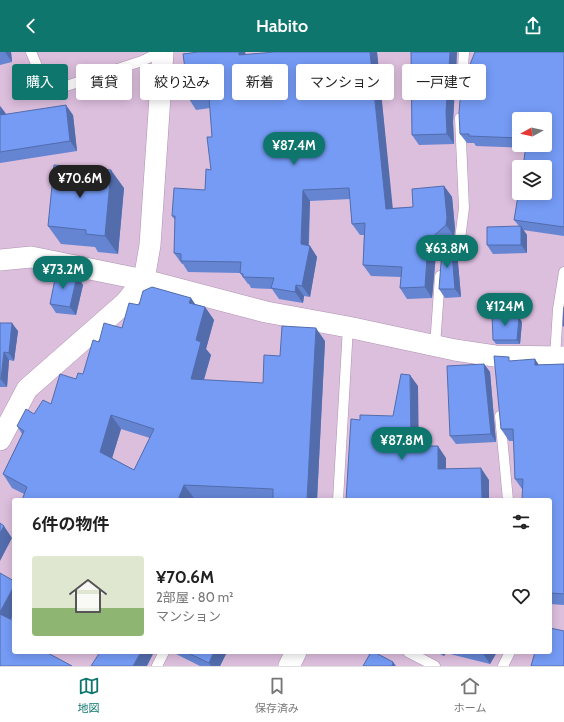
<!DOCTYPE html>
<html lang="ja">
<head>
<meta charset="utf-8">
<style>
  :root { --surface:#fff; --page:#f6f6f6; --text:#222; --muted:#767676; --line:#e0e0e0; --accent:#0f766e }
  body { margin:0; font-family:Cabin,"Noto Sans JP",sans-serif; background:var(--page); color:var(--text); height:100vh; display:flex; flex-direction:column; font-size:15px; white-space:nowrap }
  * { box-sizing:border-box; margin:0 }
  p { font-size:13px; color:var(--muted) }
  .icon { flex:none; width:22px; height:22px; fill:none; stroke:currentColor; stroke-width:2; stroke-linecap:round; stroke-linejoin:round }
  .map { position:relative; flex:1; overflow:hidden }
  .panel { position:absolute; left:12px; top:446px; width:540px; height:156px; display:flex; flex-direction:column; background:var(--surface); border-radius:4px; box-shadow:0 2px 10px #0003 }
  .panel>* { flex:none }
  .banner { position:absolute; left:12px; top:12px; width:540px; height:36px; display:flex; gap:8px }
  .needle { width:26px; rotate:262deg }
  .tools { position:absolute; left:512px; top:60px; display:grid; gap:8px }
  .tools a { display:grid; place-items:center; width:40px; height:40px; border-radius:4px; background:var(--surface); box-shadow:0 2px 10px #0003; font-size:20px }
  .price { position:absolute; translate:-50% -34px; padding:0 9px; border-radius:14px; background:var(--accent); color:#fff; font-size:13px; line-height:26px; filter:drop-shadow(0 1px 2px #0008) }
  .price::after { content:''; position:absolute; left:50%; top:24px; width:12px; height:9px; margin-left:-6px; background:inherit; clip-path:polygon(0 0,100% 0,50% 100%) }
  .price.selected { background:#222; color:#fff }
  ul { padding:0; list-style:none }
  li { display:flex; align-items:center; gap:12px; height:100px; padding:0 20px }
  li span { display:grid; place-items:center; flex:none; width:112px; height:80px; border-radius:4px; color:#555 }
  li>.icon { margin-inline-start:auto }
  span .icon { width:48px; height:48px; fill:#fffc; stroke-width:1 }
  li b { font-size:17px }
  h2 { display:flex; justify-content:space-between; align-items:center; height:48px; padding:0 20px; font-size:17px }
  .chip { padding:0 14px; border-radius:4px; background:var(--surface); box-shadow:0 2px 10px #0003; font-size:14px; line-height:36px }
  .chip.selected { background:var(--accent); color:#fff }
  header { display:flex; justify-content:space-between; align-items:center; height:52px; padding:0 20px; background:var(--accent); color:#fff; font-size:18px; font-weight:600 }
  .menu { display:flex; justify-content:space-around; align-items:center; height:56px; border-top:1px solid var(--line); background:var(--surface); font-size:11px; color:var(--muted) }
  .menu a { display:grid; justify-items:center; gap:2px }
  .menu .selected { color:var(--accent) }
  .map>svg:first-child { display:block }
</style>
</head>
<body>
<header><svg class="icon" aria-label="back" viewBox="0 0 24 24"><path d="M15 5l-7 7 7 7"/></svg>Habito<svg class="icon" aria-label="share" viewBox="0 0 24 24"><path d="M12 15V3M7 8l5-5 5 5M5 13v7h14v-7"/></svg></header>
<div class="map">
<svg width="564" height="614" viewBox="0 0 564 614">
  <rect width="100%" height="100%" fill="#dcbedd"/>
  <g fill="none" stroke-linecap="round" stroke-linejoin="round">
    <defs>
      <g id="service">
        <path d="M 31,0 L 48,40 L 142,9 L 161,0"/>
        <path d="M 461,44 L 464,0"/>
        <path d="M 443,203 L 460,187 L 464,156 L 460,66"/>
        <path d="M 435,294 L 440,224"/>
        <path d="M 555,305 L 558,257 L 564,220"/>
        <path d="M 500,364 L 508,448"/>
        <path d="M 338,448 L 348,275"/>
        <path d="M 408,600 L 435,614"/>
        <path d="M 157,614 L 164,600"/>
        <path d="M 503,614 L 510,600"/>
      </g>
      <g id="minor">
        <path d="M 0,208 L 31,205 L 144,228 L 266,260 L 348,275 L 455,298 L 495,304 L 564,305"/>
        <path d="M 0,388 L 27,337 L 125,251 L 144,228 L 150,193 L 163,0"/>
        <path d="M 289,614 L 296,600"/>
      </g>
    </defs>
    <use href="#service" stroke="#af92b0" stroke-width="11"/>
    <use href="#minor" stroke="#af92b0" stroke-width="22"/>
    <use href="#service" stroke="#fff" stroke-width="10"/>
    <use href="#minor" stroke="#fff" stroke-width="21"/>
  </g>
  <g fill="#6585d3" fill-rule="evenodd">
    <path d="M 0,0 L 11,0 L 12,10 L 0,13 Z"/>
    <path d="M 245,0 L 246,3 L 377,0 L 392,156 L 413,155 L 444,134 L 452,145 L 455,177 L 454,184 L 438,198 L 436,202 L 432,246 L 407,247 L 400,236 L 401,225 L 371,224 L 363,213 L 364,183 L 360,183 L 352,172 L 350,147 L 310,149 L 309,193 L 310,194 L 317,205 L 310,245 L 304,244 L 303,251 L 279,247 L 272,237 L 251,236 L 249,232 L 248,232 L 240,221 L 188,220 L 183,212 L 182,212 L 174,201 L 175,168 L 172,164 L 205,138 L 211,118 L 212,85 L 210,56 L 196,58 L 189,47 Z"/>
    <path d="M 411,0 L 457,0 L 453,70 L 454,92 L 419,93 L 412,83 Z"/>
    <path d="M 564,0 L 564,184 L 523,178 L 527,183 L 527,201 L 493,202 L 487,193 L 519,174 L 514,168 L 526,96 L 476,94 L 474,91 L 467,91 L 460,82 ZM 519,67 L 545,93 L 519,93 Z"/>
    <path d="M 0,54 L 6,62 L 73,63 L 77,99 L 0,111 Z"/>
    <path d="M 124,136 L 118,202 L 98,200 L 95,195 L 61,192 L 48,174 Z"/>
    <path d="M 457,199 L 461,245 L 445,246 L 439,237 Z"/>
    <path d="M 77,224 L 83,233 L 76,263 L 56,261 L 50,252 Z"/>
    <path d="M 195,252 L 205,255 L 214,268 L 206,297 L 211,303 L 204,328 L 263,331 L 280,304 L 325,289 L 317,448 L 230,448 L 194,446 L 193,448 L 22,448 L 24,442 L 12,436 L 3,422 L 22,382 L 17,374 L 34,362 L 51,352 L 76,327 L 83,322 L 99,290 L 122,276 L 139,253 ZM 121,377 L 150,386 L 134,418 L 112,406 Z"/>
    <path d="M 522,270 L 520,292 L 496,292 L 493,288 Z"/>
    <path d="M 0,271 L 18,279 L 14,309 L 9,308 L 7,335 L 0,335 Z"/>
    <path d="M 512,309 L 538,313 L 564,312 L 564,553 L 550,552 L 550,448 L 522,437 L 515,427 L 514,389 L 509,389 L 501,377 Z"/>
    <path d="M 484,312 L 490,320 L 496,390 L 456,392 L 450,384 Z"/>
    <path d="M 172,600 L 227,600 L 220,614 L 200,614 Z"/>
    <path d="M 436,600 L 497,600 L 490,612 L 446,601 L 444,604 Z"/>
  </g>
  <g fill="#526cac">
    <path d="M 5,0 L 11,0 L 12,10 Z"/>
    <path d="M 239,0 L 245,0 L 247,14 L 239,3 Z"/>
    <path d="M 370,0 L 377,0 L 394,168 L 386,157 Z"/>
    <path d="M 450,0 L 457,0 L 453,70 L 454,92 L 447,82 L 446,60 Z"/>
    <path d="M 66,53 L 73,63 L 77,99 L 70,89 Z"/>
    <path d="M 0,54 L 6,62 L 1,63 Z"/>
    <path d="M 111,118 L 124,136 L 118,202 L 105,184 Z"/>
    <path d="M 444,134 L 452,145 L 455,177 L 454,184 L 446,173 Z"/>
    <path d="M 303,138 L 310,149 L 308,200 L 310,194 L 317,205 L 310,245 L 302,234 L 301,192 Z"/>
    <path d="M 521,174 L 527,183 L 527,201 L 521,193 Z"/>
    <path d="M 430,187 L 438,198 L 436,202 L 432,246 L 425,235 L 428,191 Z"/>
    <path d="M 451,190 L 457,199 L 461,245 L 455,237 Z"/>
    <path d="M 77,224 L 83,233 L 76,263 L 70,255 Z"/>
    <path d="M 296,233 L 304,244 L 303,251 L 295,240 Z"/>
    <path d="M 191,246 L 200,259 L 189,251 Z"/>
    <path d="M 205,255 L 214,268 L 206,297 L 211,303 L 200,340 L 191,327 L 196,288 Z"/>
    <path d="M 519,265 L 522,270 L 520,292 L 517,288 Z"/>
    <path d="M 12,271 L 18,279 L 14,309 L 9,301 Z"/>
    <path d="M 316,276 L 325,289 L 317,448 L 307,448 Z"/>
    <path d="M 4,300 L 9,308 L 7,335 L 1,327 Z"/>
    <path d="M 535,307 L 543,319 L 535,313 Z"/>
    <path d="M 484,312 L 490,320 L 496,390 L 491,382 Z"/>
    <path d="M 410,323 L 418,334 L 419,406 L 411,394 Z"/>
    <path d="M 111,363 L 121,377 L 110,413 L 100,400 Z"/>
    <path d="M 438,394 L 446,406 L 446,429 L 438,417 Z"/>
    <path d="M 481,416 L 489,428 L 489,448 L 482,448 Z"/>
    <path d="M 184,433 L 194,446 L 193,448 L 178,448 Z"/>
    <path d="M 4,474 L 12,486 L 0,509 L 0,481 Z"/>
    <path d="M 14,534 L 14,562 L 8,573 L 0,562 L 0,560 Z"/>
    <path d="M 141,600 L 154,600 L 147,614 L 133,614 Z"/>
    <path d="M 214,600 L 227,600 L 220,614 L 211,614 L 209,611 Z"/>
    <path d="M 441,600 L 446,600 L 444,604 Z"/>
    <path d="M 482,600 L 497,600 L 490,612 Z"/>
    <path d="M 393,610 L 396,614 L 392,614 Z"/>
  </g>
  <g fill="#759bf5" stroke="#526cac" fill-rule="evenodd">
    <path d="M 198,0 L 239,0 L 239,3 L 275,0 L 370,0 L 386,157 L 413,155 L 412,137 L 444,134 L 447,166 L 446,173 L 430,187 L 428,191 L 425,235 L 400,236 L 402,215 L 363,213 L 365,171 L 352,172 L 349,136 L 303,138 L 301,192 L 310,194 L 302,234 L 296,233 L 295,240 L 271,236 L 274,226 L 243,225 L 243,222 L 240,221 L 241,210 L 181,209 L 181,202 L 174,201 L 175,164 L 172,164 L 174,136 L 205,138 L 206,117 L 211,118 L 207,85 L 212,85 L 209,45 L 189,47 L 183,2 Z"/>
    <path d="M 411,0 L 450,0 L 446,60 L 447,82 L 412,83 Z"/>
    <path d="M 475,0 L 564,0 L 564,175 L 514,168 L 519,138 L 519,141 L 545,141 L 545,115 L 523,115 L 526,93 L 545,93 L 545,67 L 519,67 L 519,86 L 469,84 L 469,82 L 460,82 L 459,61 L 461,35 Z"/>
    <path d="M 66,53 L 70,89 L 0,100 L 0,59 L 1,63 Z"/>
    <path d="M 54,113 L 111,118 L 105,184 L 86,182 L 86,178 L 48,174 Z"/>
    <path d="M 521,174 L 521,193 L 487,193 L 487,175 Z"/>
    <path d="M 451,190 L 455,237 L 439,237 L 442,198 Z"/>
    <path d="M 56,222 L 77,224 L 70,255 L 50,252 Z"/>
    <path d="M 152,235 L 191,246 L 189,251 L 205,255 L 196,288 L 201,290 L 191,327 L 263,331 L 264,303 L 280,304 L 282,274 L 316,276 L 307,448 L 273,448 L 273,437 L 184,433 L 178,448 L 22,448 L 27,435 L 3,422 L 24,379 L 17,374 L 26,357 L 34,362 L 43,348 L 51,352 L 60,322 L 76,327 L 78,321 L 83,322 L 93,288 L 99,290 L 104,271 L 122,276 L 129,251 L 139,253 L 143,239 ZM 111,363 L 154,377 L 134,418 L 100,400 Z"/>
    <path d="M 564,255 L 564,274 L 563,274 Z"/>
    <path d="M 492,262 L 519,265 L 517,288 L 493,288 Z"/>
    <path d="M 0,271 L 12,271 L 9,301 L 4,300 L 1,327 L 0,327 Z"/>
    <path d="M 494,304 L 509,305 L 509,309 L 535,307 L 535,313 L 564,312 L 564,542 L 550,541 L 550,448 L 522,448 L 523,427 L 515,427 L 513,377 L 501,377 Z"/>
    <path d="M 484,312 L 491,382 L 450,384 L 447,314 Z"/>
    <path d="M 401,322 L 410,323 L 411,394 L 438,394 L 438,417 L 481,416 L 482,448 L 346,448 L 351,367 L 360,368 L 360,363 L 393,364 Z"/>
    <path d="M 0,471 L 4,474 L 0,481 Z"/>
    <path d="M 0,521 L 14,529 L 14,534 L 0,560 Z"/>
    <path d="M 0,562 L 14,569 L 14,600 L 46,600 L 72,614 L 0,614 Z"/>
    <path d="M 550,576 L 564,579 L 564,614 L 531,614 L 535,600 L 550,600 Z"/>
    <path d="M 100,600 L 141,600 L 133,614 L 91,614 Z"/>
    <path d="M 186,600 L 214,600 L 209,611 Z"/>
    <path d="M 371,600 L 374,600 L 393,610 L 392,614 L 363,614 Z"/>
  </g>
</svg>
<div class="tools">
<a><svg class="needle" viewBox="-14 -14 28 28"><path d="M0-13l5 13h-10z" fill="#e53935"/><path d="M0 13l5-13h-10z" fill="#767676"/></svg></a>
<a><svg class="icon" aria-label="layers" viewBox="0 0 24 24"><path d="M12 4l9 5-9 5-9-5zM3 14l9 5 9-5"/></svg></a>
</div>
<b class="price" style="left:294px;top:114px">¥87.4M</b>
<b class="price selected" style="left:80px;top:147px">¥70.6M</b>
<b class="price" style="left:447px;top:217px">¥63.8M</b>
<b class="price" style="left:63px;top:238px">¥73.2M</b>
<b class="price" style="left:505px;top:275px">¥124M</b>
<b class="price" style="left:402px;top:409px">¥87.8M</b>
<div class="banner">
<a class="chip selected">購入</a>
<a class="chip">賃貸</a>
<a class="chip">絞り込み</a>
<a class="chip">新着</a>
<a class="chip">マンション</a>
<a class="chip">一戸建て</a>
</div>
<section class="panel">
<h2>6件の物件<svg class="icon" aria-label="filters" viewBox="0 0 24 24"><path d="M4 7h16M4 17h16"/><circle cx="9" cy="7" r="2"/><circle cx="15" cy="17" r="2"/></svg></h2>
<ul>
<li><span style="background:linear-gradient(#dfe7d0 65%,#8fb573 0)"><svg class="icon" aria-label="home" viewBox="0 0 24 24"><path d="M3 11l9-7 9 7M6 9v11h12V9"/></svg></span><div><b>¥70.6M</b><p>2部屋 · 80 m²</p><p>マンション</p></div><svg class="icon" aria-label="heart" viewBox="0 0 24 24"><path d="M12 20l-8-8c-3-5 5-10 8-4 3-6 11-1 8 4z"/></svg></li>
</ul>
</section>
</div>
<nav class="menu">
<a class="selected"><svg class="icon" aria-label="map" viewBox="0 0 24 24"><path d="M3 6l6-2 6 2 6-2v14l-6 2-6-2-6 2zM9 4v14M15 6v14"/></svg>地図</a>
<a><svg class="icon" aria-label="saved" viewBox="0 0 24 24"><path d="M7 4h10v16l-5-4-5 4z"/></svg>保存済み</a>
<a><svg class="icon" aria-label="home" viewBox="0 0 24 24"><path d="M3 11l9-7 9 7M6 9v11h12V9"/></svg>ホーム</a>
</nav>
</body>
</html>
